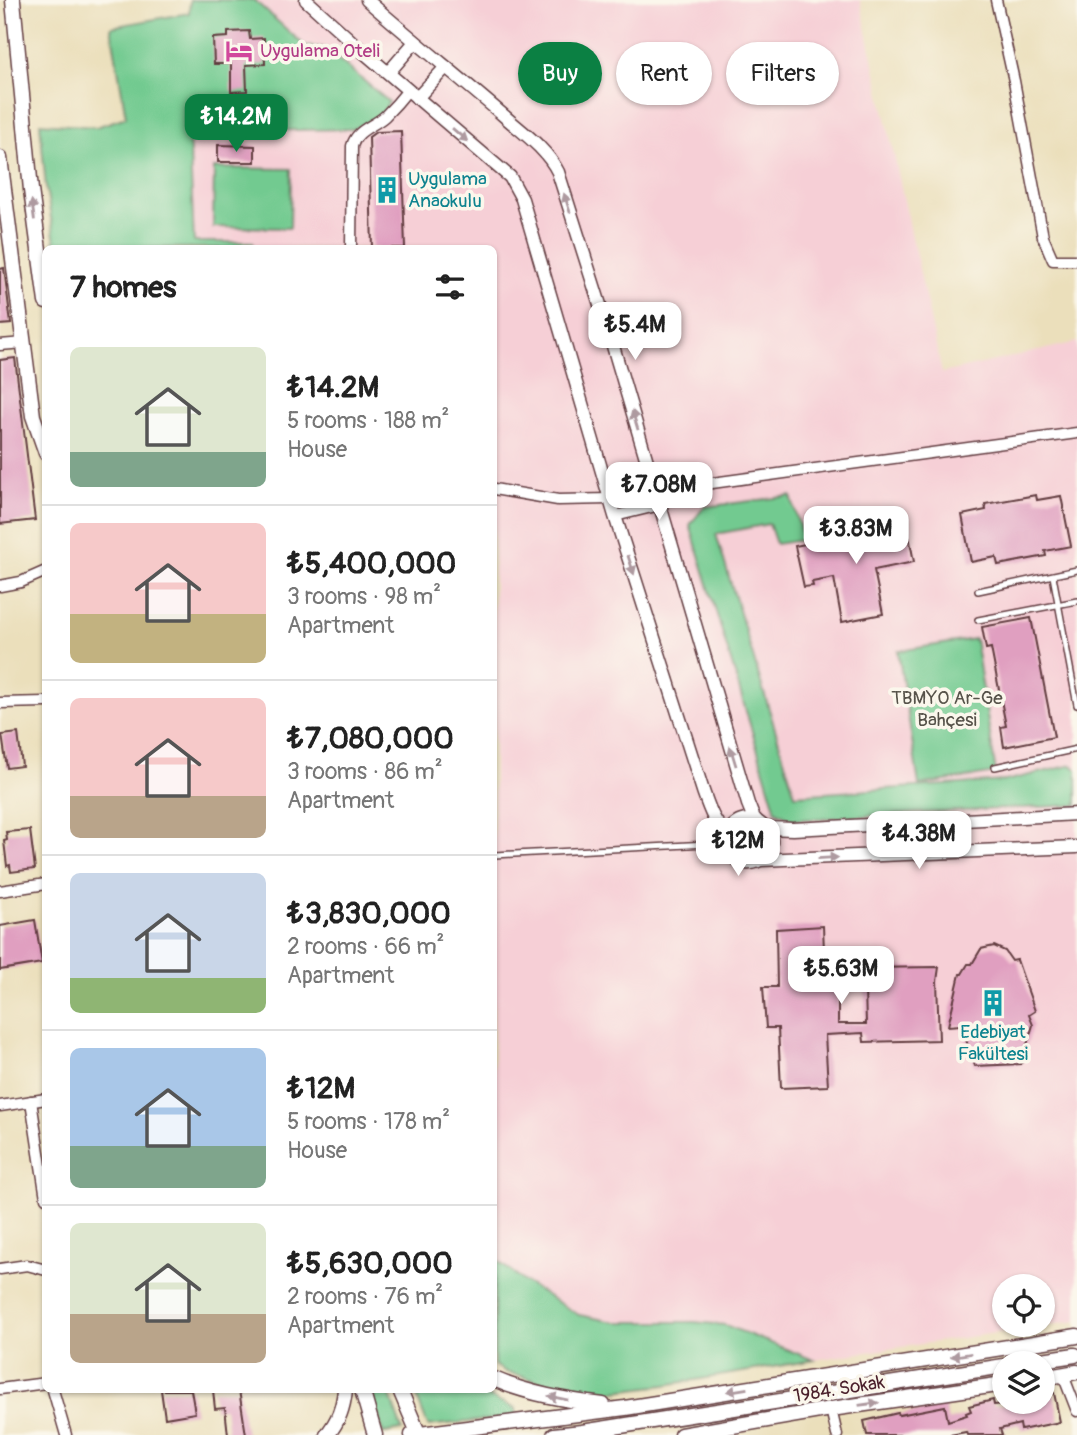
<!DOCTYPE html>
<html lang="en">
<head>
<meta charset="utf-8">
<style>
  :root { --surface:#fff; --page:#f6f6f6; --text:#222; --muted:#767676; --line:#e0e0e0; --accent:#0b8043 }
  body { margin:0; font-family:Pangolin,sans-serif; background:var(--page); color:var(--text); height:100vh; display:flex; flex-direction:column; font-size:26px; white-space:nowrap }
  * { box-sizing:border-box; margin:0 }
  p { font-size:23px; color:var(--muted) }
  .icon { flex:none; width:38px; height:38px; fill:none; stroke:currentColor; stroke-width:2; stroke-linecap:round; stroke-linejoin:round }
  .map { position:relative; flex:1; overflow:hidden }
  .side { position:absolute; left:42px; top:245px; width:455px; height:1148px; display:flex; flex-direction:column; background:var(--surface); border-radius:10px; box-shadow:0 2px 5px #0004 }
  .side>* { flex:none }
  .hud { position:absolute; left:518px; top:42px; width:453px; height:63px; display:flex; gap:14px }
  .controls { position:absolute; left:992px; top:1274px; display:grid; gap:14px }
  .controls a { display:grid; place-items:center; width:63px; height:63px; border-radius:50%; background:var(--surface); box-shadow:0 2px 5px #0004; font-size:35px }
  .price { position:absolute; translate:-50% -60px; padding:0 16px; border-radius:14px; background:#fff; color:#222; font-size:23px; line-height:46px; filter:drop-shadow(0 2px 4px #0008) }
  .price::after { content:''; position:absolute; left:50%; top:42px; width:21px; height:16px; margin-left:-10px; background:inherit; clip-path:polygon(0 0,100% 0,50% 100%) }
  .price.current { background:var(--accent); color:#fff }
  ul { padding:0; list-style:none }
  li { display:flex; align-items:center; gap:21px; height:175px; padding:0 28px }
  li+li { border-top:2px solid var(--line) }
  li span { display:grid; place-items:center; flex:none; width:196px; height:140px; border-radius:10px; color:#555 }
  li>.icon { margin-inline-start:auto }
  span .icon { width:84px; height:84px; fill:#fffc; stroke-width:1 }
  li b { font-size:30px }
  h2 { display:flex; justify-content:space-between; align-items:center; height:84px; padding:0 28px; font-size:30px }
  .chip { padding:0 24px; border-radius:32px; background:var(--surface); box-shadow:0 2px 5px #0004; font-size:24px; line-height:63px }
  .chip.current { background:var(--accent); color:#fff }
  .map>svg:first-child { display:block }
</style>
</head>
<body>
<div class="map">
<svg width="1077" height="1435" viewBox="0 0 1077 1435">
  <rect width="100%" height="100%" fill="#fbf7ec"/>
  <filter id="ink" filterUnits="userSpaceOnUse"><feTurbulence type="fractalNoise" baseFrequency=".0143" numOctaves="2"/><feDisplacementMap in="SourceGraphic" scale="14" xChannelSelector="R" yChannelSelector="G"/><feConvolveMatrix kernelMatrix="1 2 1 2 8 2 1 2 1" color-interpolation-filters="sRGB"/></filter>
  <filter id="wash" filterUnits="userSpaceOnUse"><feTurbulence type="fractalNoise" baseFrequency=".00686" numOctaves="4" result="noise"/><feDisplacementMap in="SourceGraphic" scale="28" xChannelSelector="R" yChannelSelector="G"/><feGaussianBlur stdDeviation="1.57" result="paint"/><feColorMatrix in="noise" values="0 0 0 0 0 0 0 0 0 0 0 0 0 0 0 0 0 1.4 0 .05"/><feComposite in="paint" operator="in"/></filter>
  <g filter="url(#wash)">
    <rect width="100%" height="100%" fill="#ebdfbb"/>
    <path fill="#f6cfd6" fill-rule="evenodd" d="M 190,0 L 860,0 L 942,373 L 1077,342 L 1077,1321 L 814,1360 L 725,1325 L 694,1322 L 615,1322 L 579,1315 L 523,1281 L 494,1258 L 494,248 L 111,248 L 96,127 L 126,117 L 111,27 L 189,13 ZM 1004,1286 L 1043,1286 L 1043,1325 L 1004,1325 Z"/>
    <g fill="#72ca90" stroke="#5e745e" stroke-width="2">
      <path d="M 190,0 L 254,0 L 305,46 L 325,48 L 389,102 L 381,115 L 353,129 L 189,132 L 194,242 L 253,242 L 253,248 L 56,248 L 46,188 L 40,123 L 96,127 L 126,117 L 111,27 L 189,13 Z"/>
      <path d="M 214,168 L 291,169 L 290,228 L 213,227 Z"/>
      <path d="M 791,496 L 803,540 L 776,544 L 769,524 L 716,534 L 795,795 L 1005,781 L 1072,765 L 1077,770 L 1077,805 L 793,820 L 776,811 L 690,525 L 704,507 Z"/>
      <path d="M 975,639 L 996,773 L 919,785 L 898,651 Z"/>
      <path d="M 494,1258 L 523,1281 L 579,1315 L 615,1322 L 694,1322 L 725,1325 L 814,1360 L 665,1385 L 607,1392 L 571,1390 L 506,1372 L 494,1365 Z"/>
      <path d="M 371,1390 L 388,1390 L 402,1430 L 383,1433 Z"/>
      <path d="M 414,1390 L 474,1390 L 516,1409 L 516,1417 L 428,1426 Z"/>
    </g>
    <g id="blocks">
      <g fill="#e09fc0" fill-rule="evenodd">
        <path d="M 249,31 L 250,39 L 264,38 L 265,64 L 246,65 L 247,91 L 231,92 L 231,64 L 214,64 L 213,38 L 228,37 L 228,32 Z"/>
        <path d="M 401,131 L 405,248 L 372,248 L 369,137 L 376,132 Z"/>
        <path d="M 218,145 L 255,146 L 255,162 L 218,162 Z"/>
        <path d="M 4,268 L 11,324 L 0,325 L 0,269 Z"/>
        <path d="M 15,358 L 35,520 L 0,524 L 0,360 Z"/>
        <path d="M 1036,495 L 1037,500 L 1061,496 L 1071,546 L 1045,551 L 1046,556 L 998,565 L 996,557 L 971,562 L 962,515 L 986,510 L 985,504 Z"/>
        <path d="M 906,521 L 914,562 L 874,570 L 883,614 L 842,622 L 834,578 L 812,582 L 813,586 L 804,587 L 795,546 L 897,526 L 896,522 Z"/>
        <path d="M 1031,618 L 1054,737 L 1004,747 L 1001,727 L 1006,726 L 991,648 L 986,649 L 982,627 Z"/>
        <path d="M 18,733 L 22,766 L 7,768 L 2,735 Z"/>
        <path d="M 30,830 L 35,869 L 11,872 L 10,865 L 7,866 L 4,841 L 7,840 L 6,832 Z"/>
        <path d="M 35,920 L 42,963 L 0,970 L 0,926 Z"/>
        <path d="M 823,926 L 825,978 L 865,977 L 864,968 L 939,967 L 937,981 L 939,1040 L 864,1042 L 863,1033 L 825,1035 L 828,1086 L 781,1088 L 778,1028 L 766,1028 L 763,987 L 777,987 L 776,929 ZM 838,988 L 865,988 L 866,1024 L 838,1024 Z"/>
        <path d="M 994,946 L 1005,951 L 1012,961 L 1017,960 L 1035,1011 L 1029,1015 L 1033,1025 L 1021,1064 L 975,1066 L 961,1025 L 948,1026 L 960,974 L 962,974 L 968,964 L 972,964 L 981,949 Z"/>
        <path d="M 161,1390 L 191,1390 L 195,1413 L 165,1418 Z"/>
        <path d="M 213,1390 L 239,1390 L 246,1435 L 228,1435 L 225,1408 L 215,1409 Z"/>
        <path d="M 1054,1393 L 1060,1422 L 1021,1430 L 1020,1424 L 1000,1429 L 1002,1435 L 967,1435 L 966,1432 L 950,1435 L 867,1435 L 864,1421 L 898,1413 L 899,1415 L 945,1406 L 948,1421 L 967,1415 L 966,1413 L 971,1411 L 969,1406 L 993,1400 L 994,1405 L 1016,1403 L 1016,1402 L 1043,1402 L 1043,1395 Z"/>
      </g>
    </g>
  </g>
  <g filter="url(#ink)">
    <use href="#blocks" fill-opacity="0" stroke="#623c41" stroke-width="2"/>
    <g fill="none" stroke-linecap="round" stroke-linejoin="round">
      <defs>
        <g id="service">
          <path d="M 1053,576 L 1077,705"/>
          <path d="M 978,591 L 1077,570"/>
          <path d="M 978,620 L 1077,601"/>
          <path d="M 995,767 L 1077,749"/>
          <path d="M 494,855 L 727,843"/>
        </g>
        <g id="minor">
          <path d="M 996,0 L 1014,81 L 1043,237 L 1053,260 L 1077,260"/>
          <path d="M 351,248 L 352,146 C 357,129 373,127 385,116 C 393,108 401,99 408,90"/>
          <path d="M 0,345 L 24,343"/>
          <path d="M 606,485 L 651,475 L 683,487 L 1077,433"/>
          <path d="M 494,489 L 558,500 L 610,499"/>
          <path d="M 615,516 L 660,505 L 683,487"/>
          <path d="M 0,586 L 21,582 L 46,571"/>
          <path d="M 0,703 L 46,702"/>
          <path d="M 0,891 L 46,884"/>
          <path d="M 31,1101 L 46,1198"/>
          <path d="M 0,1106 L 46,1099"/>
          <path d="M 0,1269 L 27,1265 L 46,1270"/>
          <path d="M 1063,1375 L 1077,1411"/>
          <path d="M 0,1389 L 46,1383"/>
          <path d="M 53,1390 L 66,1435"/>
          <path d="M 831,1409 L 837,1435"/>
        </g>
        <g id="tertiary">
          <path d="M 306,0 L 360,49 L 510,177 L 522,199 L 615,516 L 703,791 C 709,808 714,824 728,836"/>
          <path d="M 367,0 C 411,39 458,76 503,115 C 522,132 546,148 558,172 L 613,346 L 748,804 C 750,808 752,816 755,819 C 760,825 767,826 770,835 C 775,850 761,865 746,863 C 730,860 722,842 731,829 C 737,820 746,819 756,820"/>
          <path d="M 389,72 L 415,42"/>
          <path d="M 417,98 L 446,67"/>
          <path d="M 767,828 L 793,829 L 1077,814"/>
          <path d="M 760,860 L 1077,847"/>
        </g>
        <g id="secondary">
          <path d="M 13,0 L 31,190 L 46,302"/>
          <path d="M 0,158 L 33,416 L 46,453"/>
          <path d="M 1022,1363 L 1075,1355"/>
          <path d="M 1043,1378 L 1077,1372"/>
          <path d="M 494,1379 C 528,1394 566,1400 603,1405"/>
          <path d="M 362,1390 L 375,1435"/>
          <path d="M 400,1390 L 419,1435"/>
          <path d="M 327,1435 C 339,1420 343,1408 345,1390"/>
          <path d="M 412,1435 L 625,1408 L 1077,1336"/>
          <path d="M 554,1435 L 582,1432 L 1004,1366"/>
          <path d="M 681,1435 L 831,1409 L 1004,1384"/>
        </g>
      </defs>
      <use href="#service" stroke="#623c41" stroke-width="8"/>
      <use href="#minor" stroke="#623c41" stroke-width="13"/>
      <use href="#tertiary" stroke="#623c41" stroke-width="15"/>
      <use href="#secondary" stroke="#623c41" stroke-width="17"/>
      <use href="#service" stroke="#fff" stroke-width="5"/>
      <use href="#minor" stroke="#fff" stroke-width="10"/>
      <use href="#tertiary" stroke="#fff" stroke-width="12"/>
      <use href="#secondary" stroke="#fff" stroke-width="14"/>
    </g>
    <defs><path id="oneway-solid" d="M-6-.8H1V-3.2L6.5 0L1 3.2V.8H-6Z" transform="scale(1.75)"/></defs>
    <g fill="#ae9aa0">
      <use href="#oneway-solid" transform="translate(460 135) rotate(41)"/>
      <use href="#oneway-solid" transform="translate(567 203) rotate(-108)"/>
      <use href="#oneway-solid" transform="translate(33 210) rotate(-98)"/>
      <use href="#oneway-solid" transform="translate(635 420) rotate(-107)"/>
      <use href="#oneway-solid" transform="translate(631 565) rotate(72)"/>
      <use href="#oneway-solid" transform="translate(733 756) rotate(-107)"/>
      <use href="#oneway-solid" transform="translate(828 858) rotate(-3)"/>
      <use href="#oneway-solid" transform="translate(961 1355) rotate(171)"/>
      <use href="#oneway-solid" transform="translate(737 1390) rotate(171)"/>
      <use href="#oneway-solid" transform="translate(558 1398) rotate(-168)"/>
      <use href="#oneway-solid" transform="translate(869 1404) rotate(-8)"/>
    </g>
  </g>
  <defs>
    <symbol id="hotel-bare" viewBox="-9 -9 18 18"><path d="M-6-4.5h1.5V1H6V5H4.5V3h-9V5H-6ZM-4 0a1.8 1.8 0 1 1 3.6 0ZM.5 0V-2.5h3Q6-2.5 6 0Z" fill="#d1479c" stroke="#fbf7ec" stroke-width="2.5" paint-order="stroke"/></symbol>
    <symbol id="building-bare" viewBox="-9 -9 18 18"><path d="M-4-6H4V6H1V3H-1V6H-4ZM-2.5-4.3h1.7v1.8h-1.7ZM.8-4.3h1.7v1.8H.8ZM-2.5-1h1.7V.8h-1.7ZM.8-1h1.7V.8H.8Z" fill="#0f9aa8" stroke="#fbf7ec" stroke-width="2.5" paint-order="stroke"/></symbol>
  </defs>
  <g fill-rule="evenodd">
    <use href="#hotel-bare" x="220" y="32" width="38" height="38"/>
    <use href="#building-bare" x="368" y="171" width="38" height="38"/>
    <use href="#building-bare" x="974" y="984" width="38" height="38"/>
  </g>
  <g text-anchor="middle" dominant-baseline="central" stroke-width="7" stroke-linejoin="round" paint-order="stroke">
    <g font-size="19" fill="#b23c85" stroke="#fbf7ec" text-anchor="start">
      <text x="260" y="51">Uygulama Oteli</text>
    </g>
    <g font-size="19" fill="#0d838f" stroke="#fbf7ec" text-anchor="start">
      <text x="408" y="179">Uygulama<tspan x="408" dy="22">Anaokulu</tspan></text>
      <text x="993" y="1032" text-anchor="middle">Edebiyat<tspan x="993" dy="22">Fakültesi</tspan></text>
    </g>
    <g font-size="19" fill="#565249" stroke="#fbf7ec">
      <text x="947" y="698">TBMYO Ar-Ge<tspan x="947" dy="22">Bahçesi</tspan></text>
    </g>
    <g font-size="19" fill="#4a1f2b" stroke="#fbf7ec">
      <text transform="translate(839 1389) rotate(-9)">1984. Sokak</text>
    </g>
  </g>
</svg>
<div class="controls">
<a><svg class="icon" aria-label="locate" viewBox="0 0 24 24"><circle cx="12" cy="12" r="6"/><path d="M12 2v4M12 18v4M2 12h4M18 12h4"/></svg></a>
<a><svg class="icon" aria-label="layers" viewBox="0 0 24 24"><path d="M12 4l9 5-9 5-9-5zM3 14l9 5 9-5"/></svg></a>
</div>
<b class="price current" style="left:236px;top:154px">₺14.2M</b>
<b class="price" style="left:635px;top:362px">₺5.4M</b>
<b class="price" style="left:659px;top:522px">₺7.08M</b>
<b class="price" style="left:856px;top:566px">₺3.83M</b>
<b class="price" style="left:919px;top:871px">₺4.38M</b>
<b class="price" style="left:738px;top:878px">₺12M</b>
<b class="price" style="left:841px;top:1006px">₺5.63M</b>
<div class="hud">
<a class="chip current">Buy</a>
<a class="chip">Rent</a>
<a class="chip">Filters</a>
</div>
<section class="side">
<h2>7 homes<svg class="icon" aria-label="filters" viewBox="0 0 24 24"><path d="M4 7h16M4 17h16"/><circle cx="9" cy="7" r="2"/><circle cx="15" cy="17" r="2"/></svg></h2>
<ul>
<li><span style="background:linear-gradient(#dfe7d0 75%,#7fa58c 0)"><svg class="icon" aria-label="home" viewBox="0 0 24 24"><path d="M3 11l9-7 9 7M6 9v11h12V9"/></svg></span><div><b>₺14.2M</b><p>5 rooms · 188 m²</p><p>House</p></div></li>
<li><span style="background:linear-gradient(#f6c9c9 65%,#c2b280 0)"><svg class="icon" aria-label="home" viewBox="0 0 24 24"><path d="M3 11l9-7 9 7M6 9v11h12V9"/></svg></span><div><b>₺5,400,000</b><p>3 rooms · 98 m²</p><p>Apartment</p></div></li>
<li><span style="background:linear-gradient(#f6c9c9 70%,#b9a48a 0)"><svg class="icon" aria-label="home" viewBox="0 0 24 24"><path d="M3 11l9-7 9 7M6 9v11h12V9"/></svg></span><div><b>₺7,080,000</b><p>3 rooms · 86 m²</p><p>Apartment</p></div></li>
<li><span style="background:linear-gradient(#c9d6e8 75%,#8fb573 0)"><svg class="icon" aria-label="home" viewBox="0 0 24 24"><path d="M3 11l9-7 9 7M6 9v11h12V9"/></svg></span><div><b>₺3,830,000</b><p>2 rooms · 66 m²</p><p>Apartment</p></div></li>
<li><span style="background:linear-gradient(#a9c7e8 70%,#7fa58c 0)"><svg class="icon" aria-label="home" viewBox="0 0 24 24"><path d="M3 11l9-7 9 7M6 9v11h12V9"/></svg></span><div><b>₺12M</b><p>5 rooms · 178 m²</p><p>House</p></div></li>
<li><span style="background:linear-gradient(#dfe7d0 65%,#b9a48a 0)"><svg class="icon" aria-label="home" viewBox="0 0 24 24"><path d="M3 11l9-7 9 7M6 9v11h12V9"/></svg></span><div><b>₺5,630,000</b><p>2 rooms · 76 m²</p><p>Apartment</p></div></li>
</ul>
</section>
</div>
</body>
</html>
